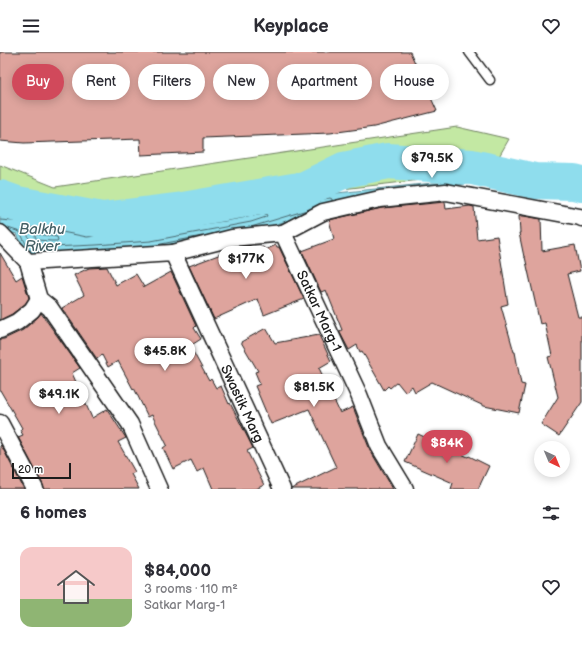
<!DOCTYPE html>
<html lang="en">
<head>
<meta charset="utf-8">
<style>
  :root { --surface:#fff; --page:#f7f7f7; --text:#2b2b33; --muted:#7c7c81; --line:#e1e1e2; --accent:#d1495b }
  body { margin:0; font-family:"Balsamiq Sans",sans-serif; background:var(--page); color:var(--text); height:100vh; display:flex; flex-direction:column; font-size:15px; white-space:nowrap }
  * { box-sizing:border-box; margin:0 }
  p { font-size:13px; color:var(--muted) }
  .icon { flex:none; width:22px; height:22px; fill:none; stroke:currentColor; stroke-width:2; stroke-linecap:round; stroke-linejoin:round }
  .map { position:relative; height:437px; overflow:hidden }
  .drawer { display:flex; flex-direction:column; background:var(--surface); flex:1 }
  .drawer>* { flex:none }
  .banner { position:absolute; left:12px; top:12px; width:558px; height:36px; display:flex; gap:8px }
  .needle { width:26px; rotate:136deg }
  .fabs { position:absolute; left:534px; top:389px; display:grid; gap:8px }
  .fabs a { display:grid; place-items:center; width:36px; height:36px; border-radius:50%; background:var(--surface); box-shadow:0 2px 10px #0003; font-size:20px }
  .scale { position:absolute; left:12px; bottom:10px; width:59px; box-sizing:border-box; padding-left:4px; border:2px solid #1c1c1c; border-top:0; font-size:11px; line-height:14px; white-space:nowrap; color:#1c1c1c; -webkit-text-stroke:3px #fff; paint-order:stroke }
  .price { position:absolute; translate:-50% -34px; padding:0 9px; border-radius:14px; background:#fff; color:#222; font-size:13px; line-height:26px; filter:drop-shadow(0 1px 2px #0008) }
  .price::after { content:''; position:absolute; left:50%; top:24px; width:12px; height:9px; margin-left:-6px; background:inherit; clip-path:polygon(0 0,100% 0,50% 100%) }
  .price.current { background:var(--accent); color:#fff }
  ul { padding:0; list-style:none }
  li { display:flex; align-items:center; gap:12px; height:100px; padding:0 20px }
  li+li { border-top:1px solid var(--line) }
  li span { display:grid; place-items:center; flex:none; width:112px; height:80px; border-radius:12px; color:#555 }
  li>.icon { margin-inline-start:auto }
  span .icon { width:48px; height:48px; fill:#fffc; stroke-width:1 }
  li b { font-size:17px }
  h2 { display:flex; justify-content:space-between; align-items:center; height:48px; padding:0 20px; font-size:17px }
  .tag { padding:0 14px; border-radius:18px; background:var(--surface); box-shadow:0 2px 10px #0003; font-size:14px; line-height:36px }
  .tag.current { background:var(--accent); color:#fff }
  header { display:flex; justify-content:space-between; align-items:center; height:52px; padding:0 20px; background:var(--surface); font-size:18px; font-weight:700 }
  .map>svg:first-child { display:block }
</style>
</head>
<body>
<header><svg class="icon" aria-label="menu" viewBox="0 0 24 24"><path d="M4 6h16M4 12h16M4 18h16"/></svg>Keyplace<svg class="icon" aria-label="heart" viewBox="0 0 24 24"><path d="M12 20l-8-8c-3-5 5-10 8-4 3-6 11-1 8 4z"/></svg></header>
<div class="map">
<svg width="582" height="437" viewBox="0 0 582 437">
  <rect width="100%" height="100%" fill="#fff"/>
  <filter id="ink" filterUnits="userSpaceOnUse"><feTurbulence type="fractalNoise" baseFrequency=".025" numOctaves="2"/><feDisplacementMap in="SourceGraphic" scale="8" xChannelSelector="R" yChannelSelector="G"/><feConvolveMatrix kernelMatrix="1 2 1 2 8 2 1 2 1" color-interpolation-filters="sRGB"/></filter>
  <g filter="url(#ink)">
    <path fill="#c3e8a3" stroke="#708260" d="M 457,75 L 509,87 L 497,108 L 478,126 L 439,126 L 342,137 L 230,155 L 168,164 L 92,171 L 54,164 L 6,160 L 0,158 L 0,113 L 55,135 Z"/>
    <path fill="#8fdded" stroke="#619099" d="M 433,131 L 473,131 L 399,140 L 344,150 L 290,168 L 253,179 L 152,198 L 50,204 L 26,201 L 17,182 L 0,178 L 0,164 L 48,168 L 87,176 L 163,168 L 224,160 L 337,141 Z"/>
    <g fill="none" stroke-linecap="round" stroke-linejoin="round">
      <g stroke="#4a6970" stroke-width="1">
        <path d="M 265,162 L 267,163 L 266,165 L 251,170 L 151,189 L 96,193 L 51,195 L 33,193 L 24,177 L 26,175 L 47,177 L 87,185 L 164,177 L 225,169 Z"/>
        <path d="M 0,168 L 48,172 L 87,180 L 163,172 L 224,164 L 330,146 L 332,147 L 332,149"/>
        <path d="M 251,175 L 307,158"/>
        <path d="M 8,176 L 20,180 L 29,198 L 47,200"/>
        <path d="M 37,182 L 57,185 L 58,188 L 57,189 L 51,189 L 37,188 L 35,184 Z"/>
        <path d="M 156,193 L 202,184"/>
      </g>
      <path stroke="#8fdded" stroke-width="36" d="M 0,146 L 17,152 L 102,168 L 183,158 L 305,137 L 344,118 L 388,109 L 472,115 L 535,129 L 574,130 L 582,132"/>
    </g>
    <g fill="#dea49d" stroke="#1c1c1c">
      <path d="M 0,0 L 410,0 L 437,59 L 374,75 L 330,81 L 203,86 L 203,100 L 141,103 L 140,87 L 24,91 L 0,89 Z"/>
      <path d="M 445,150 L 446,157 L 470,154 L 474,155 L 477,187 L 497,184 L 508,252 L 501,254 L 514,300 L 515,300 L 521,332 L 525,333 L 519,361 L 484,354 L 432,330 L 415,340 L 412,334 L 405,340 L 397,330 L 390,336 L 388,334 L 384,338 L 362,299 L 360,300 L 357,293 L 349,298 L 339,279 L 342,278 L 326,238 L 321,240 L 302,199 L 334,187 L 329,168 L 382,156 Z"/>
      <path d="M 519,164 L 524,164 L 541,167 L 542,199 L 575,193 L 580,219 L 567,222 L 578,265 L 582,265 L 582,350 L 559,384 L 541,372 L 558,345 L 548,305 L 552,304 L 545,271 L 540,272 L 525,205 L 524,205 L 519,181 L 520,181 Z"/>
      <path d="M 276,193 L 277,195 L 279,195 L 304,247 L 264,263 L 258,247 L 214,267 L 189,214 L 229,199 L 229,198 L 235,195 L 250,194 L 252,199 L 263,195 L 265,198 Z"/>
      <path d="M 0,201 L 16,228 L 22,224 L 23,227 L 29,246 L 25,252 L 12,262 L 0,268 Z"/>
      <path d="M 107,215 L 116,233 L 136,222 L 144,235 L 171,220 L 196,274 L 194,276 L 201,287 L 190,294 L 209,329 L 211,327 L 216,336 L 221,334 L 229,352 L 230,351 L 253,396 L 247,399 L 264,433 L 256,437 L 213,437 L 204,416 L 197,420 L 191,408 L 173,417 L 163,396 L 167,393 L 152,363 L 148,365 L 134,336 L 133,337 L 118,309 L 108,315 L 102,303 L 97,307 L 62,256 L 84,243 L 74,223 L 89,216 Z"/>
      <path d="M 41,261 L 80,316 L 72,321 L 92,366 L 107,357 L 126,386 L 118,390 L 135,420 L 131,422 L 139,437 L 44,437 L 43,433 L 18,385 L 23,383 L 20,378 L 22,376 L 0,338 L 0,287 L 4,287 L 23,278 L 38,265 Z"/>
      <path d="M 266,276 L 275,291 L 319,283 L 331,309 L 319,316 L 340,361 L 353,355 L 370,398 L 393,437 L 291,437 L 336,415 L 309,357 L 271,372 L 255,334 L 260,332 L 255,320 L 258,319 L 241,290 Z"/>
      <path d="M 418,382 L 468,405 L 469,404 L 489,414 L 478,437 L 451,437 L 453,431 L 405,410 Z"/>
      <path d="M 1,393 L 24,437 L 0,437 L 0,394 Z"/>
    </g>
    <g fill="none" stroke-linecap="round" stroke-linejoin="round">
      <defs>
        <path id="lane" d="M 469,0 L 490,28"/>
        <g id="street">
          <path d="M 0,181 L 28,210 L 39,247 L 50,256 L 130,372 L 159,437"/>
          <path d="M 283,181 L 323,160 L 380,147 L 446,140 L 580,165 L 582,166"/>
          <path id="s1" d="M 173,201 L 232,186 L 283,181 L 359,343 L 379,394 L 405,437"/>
          <path id="s2" d="M 28,210 L 173,201 L 282,437"/>
          <path d="M 0,278 L 17,270 L 32,258 L 39,247"/>
          <path d="M 0,371 L 35,437"/>
        </g>
      </defs>
      <use href="#lane" stroke="#1c1c1c" stroke-width="11"/>
      <use href="#street" stroke="#1c1c1c" stroke-width="19"/>
      <use href="#lane" stroke="#fff" stroke-width="8"/>
      <use href="#street" stroke="#fff" stroke-width="16"/>
    </g>
  </g>
  <g text-anchor="middle" dominant-baseline="central" stroke-width="3" stroke-linejoin="round" paint-order="stroke">
    <g font-size="14" fill="#1c1c1c" stroke="#fff">
      <text stroke="none"><textPath href="#s1" startOffset="198">Satkar Marg-1</textPath></text>
      <text stroke="none"><textPath href="#s2" startOffset="311">Swastik Marg</textPath></text>
    </g>
    <g font-size="15" font-style="italic" fill="#446065" stroke="#fff">
      <text x="42" y="177">Balkhu<tspan x="42" dy="17">River</tspan></text>
    </g>
  </g>
</svg>
<div class="fabs">
<a><svg class="needle" viewBox="-14 -14 28 28"><path d="M0-13l5 13h-10z" fill="#e53935"/><path d="M0 13l5-13h-10z" fill="#7c7c81"/></svg></a>
</div>
<div class="scale">20 m</div>
<b class="price" style="left:432px;top:127px">$79.5K</b>
<b class="price" style="left:246px;top:228px">$177K</b>
<b class="price" style="left:165px;top:320px">$45.8K</b>
<b class="price" style="left:314px;top:356px">$81.5K</b>
<b class="price" style="left:59px;top:363px">$49.1K</b>
<b class="price current" style="left:447px;top:412px">$84K</b>
<div class="banner">
<a class="tag current">Buy</a>
<a class="tag">Rent</a>
<a class="tag">Filters</a>
<a class="tag">New</a>
<a class="tag">Apartment</a>
<a class="tag">House</a>
</div>
</div>
<section class="drawer">
<h2>6 homes<svg class="icon" aria-label="filters" viewBox="0 0 24 24"><path d="M4 7h16M4 17h16"/><circle cx="9" cy="7" r="2"/><circle cx="15" cy="17" r="2"/></svg></h2>
<ul>
<li><span style="background:linear-gradient(#f6c9c9 65%,#8fb573 0)"><svg class="icon" aria-label="home" viewBox="0 0 24 24"><path d="M3 11l9-7 9 7M6 9v11h12V9"/></svg></span><div><b>$84,000</b><p>3 rooms · 110 m²</p><p>Satkar Marg-1</p></div><svg class="icon" aria-label="heart" viewBox="0 0 24 24"><path d="M12 20l-8-8c-3-5 5-10 8-4 3-6 11-1 8 4z"/></svg></li>
</ul>
</section>
</body>
</html>
